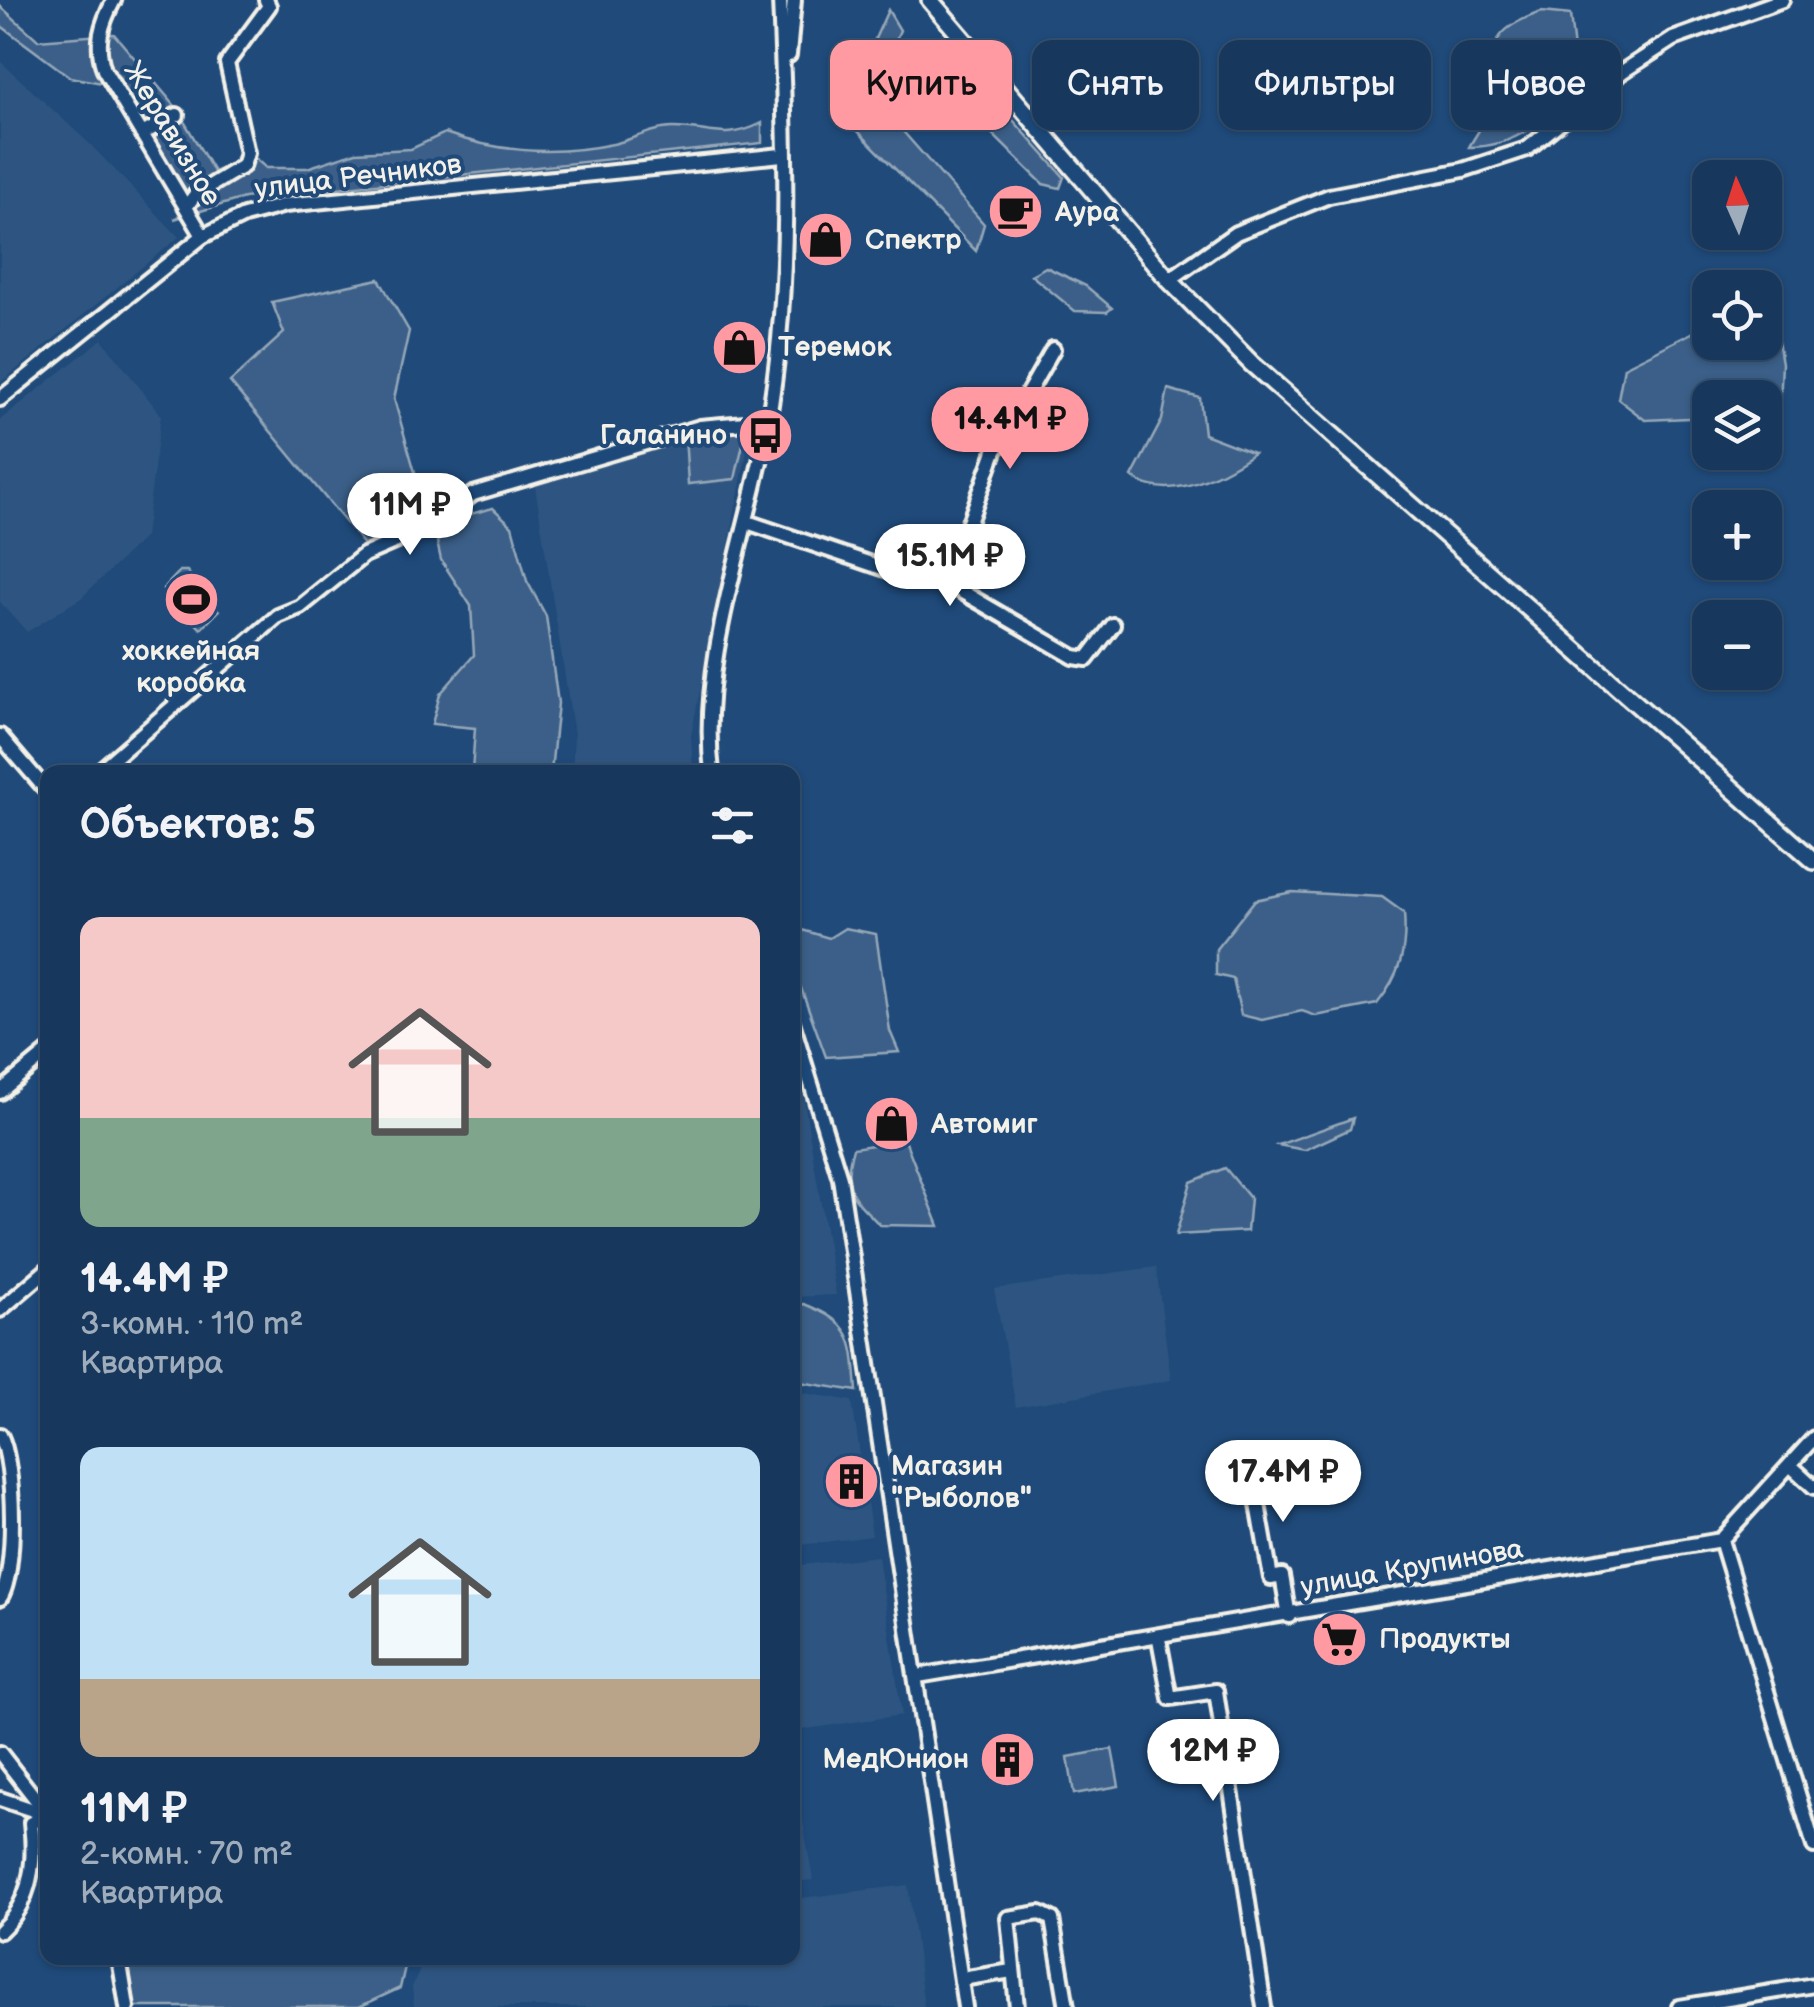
<!DOCTYPE html>
<html lang="ru">
<head>
<meta charset="utf-8">
<style>
  :root { --surface:#17385c; --page:#244365; --text:#f1f3f6; --muted:#9eacbb; --line:#365272; --accent:#ff9aa2 }
  body { margin:0; font-family:"Balsamiq Sans",sans-serif; background:var(--page); color:var(--text); height:100vh; display:flex; flex-direction:column; font-size:38px; white-space:nowrap }
  * { box-sizing:border-box; margin:0 }
  p { font-size:32px; color:var(--muted) }
  .icon { flex:none; width:55px; height:55px; fill:none; stroke:currentColor; stroke-width:2; stroke-linecap:round; stroke-linejoin:round }
  .map { position:relative; flex:1; overflow:hidden }
  .sheet { position:absolute; left:40px; top:765px; width:760px; height:1200px; display:flex; flex-direction:column; background:var(--surface); border-radius:20px; box-shadow:0 2px 8px #0004,0 0 0 2px var(--line) }
  .sheet>* { flex:none }
  .guide { position:absolute; left:830px; top:40px; width:832px; height:90px; display:flex; gap:20px }
  .needle { width:65px; rotate:357deg }
  .tools { position:absolute; left:1692px; top:160px; display:grid; gap:20px }
  .tools a { display:grid; place-items:center; width:90px; height:90px; border-radius:20px; background:var(--surface); box-shadow:0 2px 8px #0004,0 0 0 2px var(--line); font-size:50px }
  .price { position:absolute; translate:-50% -85px; padding:0 22px; border-radius:35px; background:#fff; color:#222; font-size:32px; line-height:65px; filter:drop-shadow(0 2px 5px #0008) }
  .price::after { content:''; position:absolute; left:50%; top:60px; width:30px; height:22px; margin-left:-15px; background:inherit; clip-path:polygon(0 0,100% 0,50% 100%) }
  .price.selected { background:var(--accent); color:#111 }
  ul { padding:0; list-style:none }
  li { display:grid; align-content:center; gap:20px; height:530px; padding:0 40px }
  li span { display:grid; place-items:center; height:310px; border-radius:20px; color:#555 }
  li>.icon { margin-inline-start:auto }
  span .icon { width:180px; height:180px; fill:#fffc; stroke-width:1 }
  li b { font-size:42px }
  h2 { display:flex; justify-content:space-between; align-items:center; height:120px; padding:0 40px; font-size:42px }
  .tag { padding:0 35px; border-radius:20px; background:var(--surface); box-shadow:0 2px 8px #0004,0 0 0 2px var(--line); font-size:35px; line-height:90px }
  .tag.selected { background:var(--accent); color:#111 }
  .map>svg:first-child { display:block }
</style>
</head>
<body>
<div class="map">
<svg width="1814" height="2007" viewBox="0 0 1814 2007">
  <rect width="100%" height="100%" fill="#1f4a7a"/>
  <filter id="ink" filterUnits="userSpaceOnUse"><feTurbulence type="fractalNoise" baseFrequency=".01" numOctaves="2"/><feDisplacementMap in="SourceGraphic" scale="20" xChannelSelector="R" yChannelSelector="G"/><feConvolveMatrix kernelMatrix="1 2 1 2 8 2 1 2 1" color-interpolation-filters="sRGB"/></filter>
  <g filter="url(#ink)">
    <g fill="#2d5581">
      <path d="M 0,61 L 91,145 L 179,237 L 0,383 Z"/>
      <path d="M 102,339 L 161,415 L 145,537 L 81,598 L 27,632 L 0,602 L 0,420 Z"/>
      <path d="M 693,439 L 748,446 L 691,736 L 693,772 L 572,772 L 574,734 L 535,486 Z"/>
      <path d="M 793,1091 L 803,1095 L 836,1295 L 793,1297 Z"/>
      <path d="M 1156,1267 L 1171,1380 L 1016,1407 L 994,1289 Z"/>
      <path d="M 793,1391 L 852,1401 L 872,1536 L 793,1546 Z"/>
      <path d="M 878,1556 L 902,1715 L 793,1731 L 793,1566 Z"/>
      <path d="M 792,1759 L 813,1880 L 793,1882 L 792,1882 Z"/>
      <path d="M 908,1885 L 924,2007 L 414,2007 L 412,1987 L 425,1958 L 792,1958 L 793,1899 Z"/>
    </g>
    <g fill="#3a5f88" stroke="#97a8b8" stroke-width="2.5">
      <path d="M 0,6 L 38,40 L 114,34 L 175,106 L 214,172 L 251,155 L 266,168 L 307,168 L 356,152 L 411,149 L 445,133 C 500,153 555,156 613,144 C 632,140 652,128 673,128 C 711,128 724,142 762,123 L 762,143 L 244,198 L 174,219 L 186,213 L 113,85 L 70,77 L 0,25 Z"/>
      <path d="M 888,10 L 900,30 L 872,96 L 984,224 L 976,251 L 841,114 Z"/>
      <path d="M 1541,12 L 1570,15 L 1578,84 C 1546,118 1519,147 1469,147 C 1476,134 1488,119 1491,105 C 1501,50 1477,35 1541,12 Z"/>
      <path d="M 961,62 L 1064,177 L 1060,188 L 1043,184 L 959,101 L 951,73 Z"/>
      <path d="M 1046,267 L 1086,286 L 1112,308 L 1107,312 L 1075,311 L 1031,275 Z"/>
      <path d="M 379,279 L 409,331 L 394,399 L 427,514 L 366,547 L 230,382 L 284,333 L 272,302 Z"/>
      <path d="M 1765,321 L 1776,330 L 1782,363 L 1780,406 L 1766,414 L 1765,398 L 1710,398 L 1710,417 L 1645,420 L 1618,399 L 1624,367 L 1710,324 L 1710,342 L 1765,342 Z"/>
      <path d="M 1168,389 L 1200,398 L 1204,434 L 1254,453 C 1222,475 1168,504 1132,477 L 1162,420 Z"/>
      <path d="M 732,427 L 745,435 L 735,479 L 688,484 L 685,434 Z"/>
      <path d="M 493,508 L 512,526 L 527,581 L 546,616 L 558,703 L 551,772 L 472,772 L 475,728 L 432,724 L 440,694 L 474,655 L 471,606 L 441,560 L 437,542 L 463,516 Z"/>
      <path d="M 180,571 L 187,571 L 219,611 L 201,629 L 163,589 Z"/>
      <path d="M 1292,892 L 1382,897 L 1404,913 C 1407,950 1400,976 1377,1004 L 1316,1016 L 1302,1011 L 1262,1020 L 1241,1015 L 1233,979 L 1216,975 L 1216,949 L 1255,900 Z"/>
      <path d="M 793,918 L 802,930 L 829,938 L 845,928 L 876,934 L 890,1031 L 899,1052 L 826,1057 L 793,966 Z"/>
      <path d="M 1353,1118 L 1350,1129 L 1305,1150 L 1278,1145 Z"/>
      <path d="M 905,1140 L 939,1226 L 880,1225 C 852,1197 841,1189 853,1148 Z"/>
      <path d="M 1225,1168 L 1250,1198 L 1247,1231 L 1176,1235 L 1191,1182 Z"/>
      <path d="M 804,1304 C 855,1324 853,1340 857,1391 L 793,1381 L 793,1305 Z"/>
      <path d="M 1112,1749 L 1119,1786 L 1074,1794 L 1068,1757 Z"/>
      <path d="M 127,1958 L 407,1958 L 400,1988 L 359,2007 L 134,2007 Z"/>
    </g>
    <g fill="none" stroke-linecap="round" stroke-linejoin="round">
      <defs>
        <g id="minor">
          <path d="M 114,0 C 101,24 95,44 104,70 L 203,236"/>
          <path d="M 789,55 L 794,0"/>
          <path d="M 142,134 L 177,115"/>
          <path d="M 186,207 L 195,195 L 243,166 L 247,153 L 227,63 L 269,6 L 266,0"/>
          <path d="M 1169,280 L 1236,233 L 1329,196 L 1463,170 L 1527,149 L 1622,72 L 1673,39 L 1782,0"/>
          <path d="M 0,399 L 203,236 L 244,216 L 285,205 L 782,155"/>
          <path d="M 747,522 L 921,581 L 947,583 L 1074,657 L 1087,659 L 1113,625"/>
          <path d="M 947,583 L 995,451 L 1053,349"/>
          <path d="M 0,736 L 48,792"/>
          <path d="M 98,772 L 278,616 L 300,607 L 364,555 L 431,526 L 473,494 L 700,427 L 768,421"/>
          <path d="M 712,772 C 698,659 748,535 768,423 C 792,284 786,140 780,0"/>
          <path d="M 792,1022 L 840,1178 L 965,2007"/>
          <path d="M 0,1092 L 48,1052"/>
          <path d="M 0,1310 L 48,1269"/>
          <path d="M 0,1435 C 15,1461 17,1574 0,1598"/>
          <path d="M 1790,1465 L 1814,1487"/>
          <path d="M 1721,1540 L 1814,1846"/>
          <path d="M 1721,1540 L 1814,1438"/>
          <path d="M 1289,1616 L 1282,1576 L 1271,1578 L 1255,1487 L 1349,1470"/>
          <path d="M 1159,1639 L 1170,1698 L 1216,1691 L 1264,2007"/>
          <path d="M 918,1676 L 1721,1540"/>
          <path d="M 0,1753 L 48,1815"/>
          <path d="M 0,1799 L 45,1814"/>
          <path d="M 0,1931 C 31,1903 36,1863 31,1823 L 47,1815"/>
          <path d="M 119,1958 L 127,2007"/>
          <path d="M 961,1979 L 1012,1971"/>
          <path d="M 1017,2007 L 1008,1918 L 1040,1913 L 1052,1919 L 1067,2007"/>
          <path d="M 1679,2007 L 1814,1985"/>
        </g>
        <path id="major" d="M 930,0 L 1169,280 L 1252,364 L 1814,861"/>
      </defs>
      <use href="#minor" stroke="#f4f1e8" stroke-width="20"/>
      <use href="#major" stroke="#f4f1e8" stroke-width="22"/>
      <use href="#minor" stroke="#1f4a7a" stroke-width="12"/>
      <use href="#major" stroke="#1f4a7a" stroke-width="15"/>
    </g>
  </g>
  <defs>
    <symbol id="cafe-disc" viewBox="-11 -11 22 22"><circle r="9.5" fill="#ff9aa2" stroke="#1f4a7a"/><path d="M-5.5-4.5H6V0H3Q3 3.5 0 3.5H-2.5Q-5.5 3.5-5.5 0ZM3-3.2v2h1.7v-2ZM-6 4.5H4V6H-6Z" fill="#111"/></symbol>
    <symbol id="shop-disc" viewBox="-11 -11 22 22"><circle r="9.5" fill="#ff9aa2" stroke="#1f4a7a"/><path d="M-5-2.5h2.3a2.7 3.5 0 0 1 5.4 0H5L5.5 6h-11ZM-1.5-2.5h3a1.5 2.3 0 0 0-3 0Z" fill="#111"/></symbol>
    <symbol id="bus-disc" viewBox="-11 -11 22 22"><circle r="9.5" fill="#ff9aa2" stroke="#1f4a7a"/><path d="M-5-6H5V4H4V6H2V4H-2V6H-4V4H-5ZM-3.5-4V0h7V-4ZM-3.5 1.2v1.5H-2V1.2ZM2 1.2v1.5H3.5V1.2Z" fill="#111"/></symbol>
    <symbol id="stadium-disc" viewBox="-11 -11 22 22"><circle r="9.5" fill="#ff9aa2" stroke="#1f4a7a"/><path d="M0-5a6.5 5 0 1 0 0 10a6.5 5 0 1 0 0-10ZM-3.5-1.8h7v3.6h-7Z" fill="#111"/></symbol>
    <symbol id="building-disc" viewBox="-11 -11 22 22"><circle r="9.5" fill="#ff9aa2" stroke="#1f4a7a"/><path d="M-4-6H4V6H1V3H-1V6H-4ZM-2.5-4.3h1.7v1.8h-1.7ZM.8-4.3h1.7v1.8H.8ZM-2.5-1h1.7V.8h-1.7ZM.8-1h1.7V.8H.8Z" fill="#111"/></symbol>
    <symbol id="supermarket-disc" viewBox="-11 -11 22 22"><circle r="9.5" fill="#ff9aa2" stroke="#1f4a7a"/><path d="M-6-5.5h2.5l.6 2H6L4.5 2H-2.5L-4.4-4H-6ZM-1.5 3.2a1.3 1.3 0 1 0 .1 0ZM3 3.2a1.3 1.3 0 1 0 .1 0Z" fill="#111"/></symbol>
  </defs>
  <g fill-rule="evenodd">
    <use href="#cafe-disc" x="984" y="180" width="63" height="63"/>
    <use href="#shop-disc" x="794" y="208" width="63" height="63"/>
    <use href="#shop-disc" x="708" y="316" width="63" height="63"/>
    <use href="#bus-disc" x="734" y="404" width="63" height="63"/>
    <use href="#stadium-disc" x="160" y="568" width="63" height="63"/>
    <use href="#shop-disc" x="860" y="1092" width="63" height="63"/>
    <use href="#building-disc" x="820" y="1450" width="63" height="63"/>
    <use href="#supermarket-disc" x="1308" y="1608" width="63" height="63"/>
    <use href="#building-disc" x="976" y="1728" width="63" height="63"/>
  </g>
  <g text-anchor="middle" dominant-baseline="central" stroke-width="8" stroke-linejoin="round" paint-order="stroke">
    <g font-size="28" fill="#f4f1e8" stroke="#1f4a7a">
      <text transform="translate(172 134) rotate(59)">Жеравизное</text>
      <text transform="translate(358 177) rotate(-7)">улица Речников</text>
      <text transform="translate(1412 1568) rotate(-10)">улица Крупинова</text>
    </g>
    <g font-size="28" font-weight="bold" fill="#f4f1e8" stroke="#1f4a7a" text-anchor="start">
      <text x="1055" y="212">Аура</text>
      <text x="865" y="240">Спектр</text>
      <text x="778" y="347">Теремок</text>
      <text x="727" y="435" text-anchor="end">Галанино</text>
      <text x="191" y="651" text-anchor="middle">хоккейная<tspan x="191" dy="32">коробка</tspan></text>
      <text x="931" y="1124">Автомиг</text>
      <text x="891" y="1466">Магазин<tspan x="891" dy="32">"Рыболов"</tspan></text>
      <text x="1379" y="1639">Продукты</text>
      <text x="969" y="1759" text-anchor="end">МедЮнион</text>
    </g>
  </g>
</svg>
<div class="tools">
<a><svg class="needle" viewBox="-14 -14 28 28"><path d="M0-13l5 13h-10z" fill="#e53935"/><path d="M0 13l5-13h-10z" fill="#9eacbb"/></svg></a>
<a><svg class="icon" aria-label="locate" viewBox="0 0 24 24"><circle cx="12" cy="12" r="6"/><path d="M12 2v4M12 18v4M2 12h4M18 12h4"/></svg></a>
<a><svg class="icon" aria-label="layers" viewBox="0 0 24 24"><path d="M12 4l9 5-9 5-9-5zM3 14l9 5 9-5"/></svg></a>
<a>+</a>
<a>−</a>
</div>
<b class="price selected" style="left:1010px;top:472px">14.4M ₽</b>
<b class="price" style="left:410px;top:558px">11M ₽</b>
<b class="price" style="left:950px;top:609px">15.1M ₽</b>
<b class="price" style="left:1283px;top:1525px">17.4M ₽</b>
<b class="price" style="left:1213px;top:1804px">12M ₽</b>
<div class="guide">
<a class="tag selected">Купить</a>
<a class="tag">Снять</a>
<a class="tag">Фильтры</a>
<a class="tag">Новое</a>
</div>
<section class="sheet">
<h2>Объектов: 5<svg class="icon" aria-label="filters" viewBox="0 0 24 24"><path d="M4 7h16M4 17h16"/><circle cx="9" cy="7" r="2"/><circle cx="15" cy="17" r="2"/></svg></h2>
<ul>
<li><span style="background:linear-gradient(#f6c9c9 65%,#7fa58c 0)"><svg class="icon" aria-label="home" viewBox="0 0 24 24"><path d="M3 11l9-7 9 7M6 9v11h12V9"/></svg></span><div><b>14.4M ₽</b><p>3-комн. · 110 m²</p><p>Квартира</p></div></li>
<li><span style="background:linear-gradient(#bfe0f5 75%,#b9a48a 0)"><svg class="icon" aria-label="home" viewBox="0 0 24 24"><path d="M3 11l9-7 9 7M6 9v11h12V9"/></svg></span><div><b>11M ₽</b><p>2-комн. · 70 m²</p><p>Квартира</p></div></li>
</ul>
</section>
</div>
</body>
</html>
